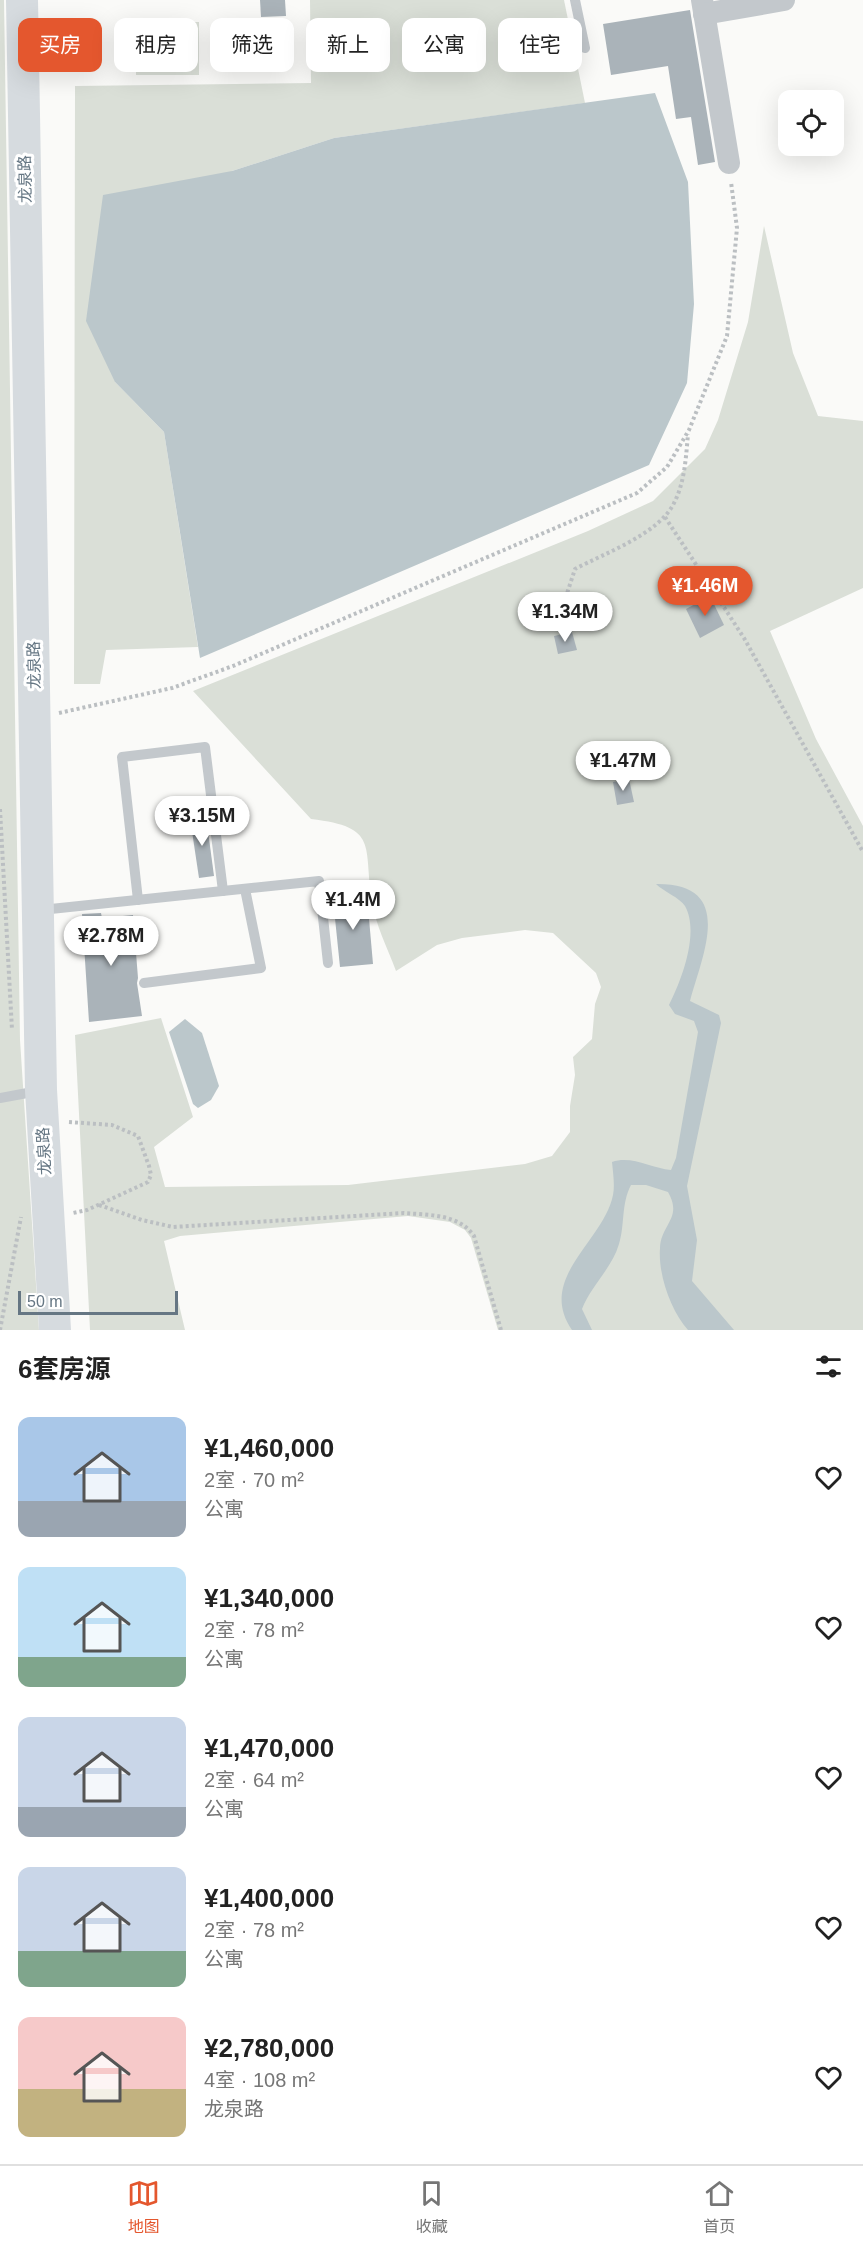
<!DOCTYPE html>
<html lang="zh">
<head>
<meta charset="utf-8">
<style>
  :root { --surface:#fff; --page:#f6f6f6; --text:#222; --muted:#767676; --line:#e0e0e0; --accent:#e4572e }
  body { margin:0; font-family:Helvetica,"Noto Sans SC",sans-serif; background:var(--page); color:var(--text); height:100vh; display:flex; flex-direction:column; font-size:22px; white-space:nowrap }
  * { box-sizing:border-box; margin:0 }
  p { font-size:20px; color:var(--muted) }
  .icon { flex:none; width:33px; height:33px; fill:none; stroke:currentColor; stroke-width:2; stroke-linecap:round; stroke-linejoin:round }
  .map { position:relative; height:1330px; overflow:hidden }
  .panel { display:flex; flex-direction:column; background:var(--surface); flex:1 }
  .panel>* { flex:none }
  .banner { position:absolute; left:18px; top:18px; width:828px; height:54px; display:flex; gap:12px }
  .tools { position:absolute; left:778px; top:90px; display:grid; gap:12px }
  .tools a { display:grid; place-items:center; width:66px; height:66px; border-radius:12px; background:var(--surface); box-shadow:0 6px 24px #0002; font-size:30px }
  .scale { position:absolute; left:18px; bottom:15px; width:160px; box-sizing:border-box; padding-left:6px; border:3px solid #657683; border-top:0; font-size:16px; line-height:21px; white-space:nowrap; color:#657683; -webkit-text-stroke:4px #fff; paint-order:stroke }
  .price { position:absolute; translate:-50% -51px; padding:0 14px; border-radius:21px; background:#fff; color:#222; font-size:20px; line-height:39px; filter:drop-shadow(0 2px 3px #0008) }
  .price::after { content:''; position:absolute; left:50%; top:36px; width:18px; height:14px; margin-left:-9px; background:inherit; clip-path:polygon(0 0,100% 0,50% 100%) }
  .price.selected { background:var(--accent); color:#fff }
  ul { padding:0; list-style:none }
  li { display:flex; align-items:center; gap:18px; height:150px; padding:0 18px }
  li span { display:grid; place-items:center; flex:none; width:168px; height:120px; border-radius:12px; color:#555 }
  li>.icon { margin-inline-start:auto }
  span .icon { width:72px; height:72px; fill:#fffc; stroke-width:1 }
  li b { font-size:26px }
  h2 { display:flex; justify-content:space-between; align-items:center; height:72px; padding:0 18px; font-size:26px }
  .pill { padding:0 21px; border-radius:12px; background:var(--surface); box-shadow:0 6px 24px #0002; font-size:21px; line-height:54px }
  .pill.selected { background:var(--accent); color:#fff }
  .dock { display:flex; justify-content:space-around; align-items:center; height:84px; border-top:2px solid var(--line); background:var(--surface); font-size:16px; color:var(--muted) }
  .dock a { display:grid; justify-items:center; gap:3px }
  .dock .selected { color:var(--accent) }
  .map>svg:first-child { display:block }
</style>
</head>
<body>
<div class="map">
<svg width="863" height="1330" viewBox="0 0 863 1330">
  <rect width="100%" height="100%" fill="#fafaf8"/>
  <g fill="#dadfd7">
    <path d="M 0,0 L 4,0 L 20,1040 L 39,1330 L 0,1330 Z"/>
    <path d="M 310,0 L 564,0 L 585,103 L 334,138 L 232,171 L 115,382 L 164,432 L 198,647 L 106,650 L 100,684 L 74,684 L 75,86 L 311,83 Z"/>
    <rect x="136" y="22" width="63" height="53"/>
    <path d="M 764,226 L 793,353 L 818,416 L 863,421 L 863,588 L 770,631 L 816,739 L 863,826 L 863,1330 L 498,1330 L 471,1238 L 465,1230 L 450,1222 L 408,1216 L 180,1236 L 164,1241 L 185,1330 L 90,1330 L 75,1035 L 161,1018 L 193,1117 L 154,1147 L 165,1187 L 348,1185 L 525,1164 L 552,1156 L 570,1132 L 570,1106 L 575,1075 L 573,1057 L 592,1039 L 595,1004 L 601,987 L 596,973 L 553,933 L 525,930 L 462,938 L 437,945 L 396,971 C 388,949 375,924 372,901 C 363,846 380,827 311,819 L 193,691 L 588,531 L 653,501 L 705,449 L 718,420 L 748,322 Z"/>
  </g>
  <g fill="#bbc7cb">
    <path d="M 655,93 L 688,182 L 694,304 L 687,383 L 649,465 L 200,658 L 164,432 L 115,382 L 86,321 L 103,195 L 232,171 L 334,138 Z"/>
    <path d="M 656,884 C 736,883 703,953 690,1001 L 719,1015 L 721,1023 L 687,1186 L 697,1240 L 692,1281 L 734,1330 L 688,1330 C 671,1311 658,1275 660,1248 C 661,1224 683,1218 668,1192 L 646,1185 L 631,1185 C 621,1204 625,1225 619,1244 C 612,1268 591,1286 582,1309 L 592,1330 L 572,1330 C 536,1278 604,1241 613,1195 C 615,1185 613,1173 612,1162 C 631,1155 651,1168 671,1170 L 676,1158 L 698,1032 L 694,1021 L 675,1014 L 669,1005 C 681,981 700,933 685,906 C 680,898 663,891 656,884 Z"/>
    <path d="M 185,1019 L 202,1033 L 219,1086 L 211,1100 L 198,1108 L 193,1104 L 169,1032 Z"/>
  </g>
  <g fill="#aab3b9">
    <path d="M 260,0 L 285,0 L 286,16 L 261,17 Z"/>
    <path d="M 690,10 L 715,162 L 698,165 L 691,117 L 676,119 L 668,66 L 611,75 L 603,24 Z"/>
    <path d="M 710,596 L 724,625 L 700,638 L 686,609 Z"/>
    <path d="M 572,632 L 577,650 L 558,654 L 554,636 Z"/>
    <path d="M 629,779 L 634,802 L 617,805 L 613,782 Z"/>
    <path d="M 206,816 L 214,876 L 199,878 L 190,818 Z"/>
    <path d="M 367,896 L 373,964 L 340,967 L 333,899 Z"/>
    <path d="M 101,913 L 102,918 L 133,915 L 138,978 L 137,983 L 142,1016 L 89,1022 L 82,914 Z"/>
  </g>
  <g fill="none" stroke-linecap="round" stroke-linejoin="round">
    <g stroke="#bbbfc2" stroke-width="4" stroke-dasharray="3 3" stroke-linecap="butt">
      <path d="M 665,517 L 744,638 L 863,852"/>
      <path d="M 558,621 L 575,569 C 605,553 659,534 674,503 C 685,482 686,456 688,434"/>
      <path d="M 59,713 L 172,688 L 233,666 L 637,493 L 667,467 L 689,430 L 727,336 L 737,228 L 731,182"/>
      <path d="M 0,809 L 12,1030"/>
      <path d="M 69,1122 L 112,1125 L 138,1136 L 149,1166 L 151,1175 L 148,1182 L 87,1210 L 73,1213"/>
      <path d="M 99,1205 L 142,1220 L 173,1227 L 404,1213 C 429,1215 459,1214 474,1236 L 501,1330"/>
      <path d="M 0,1330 L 21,1217"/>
    </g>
    <g stroke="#c3c8cc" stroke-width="10">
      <path d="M 575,0 L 585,48"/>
      <path d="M 138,900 L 122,757 L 205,747 L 223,891"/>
      <path d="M 41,910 L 319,881 L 328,963"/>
      <path d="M 144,983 L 261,968 L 245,889"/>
      <path d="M 0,1098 L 38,1091"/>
    </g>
    <g stroke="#c3c8cc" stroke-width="22">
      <path d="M 702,0 L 729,163"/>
      <path d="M 704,14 L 784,0"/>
    </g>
    <path stroke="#d6dbdf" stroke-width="32" d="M 22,0 L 41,1090 L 55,1330"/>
  </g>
  <g text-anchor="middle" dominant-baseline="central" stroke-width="6" stroke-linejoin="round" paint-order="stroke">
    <g font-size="16" fill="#657683" stroke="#fff">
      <text transform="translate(25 179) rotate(-91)">龙泉路</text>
      <text transform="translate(34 665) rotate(-91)">龙泉路</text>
      <text transform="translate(44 1151) rotate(-93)">龙泉路</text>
    </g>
  </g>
</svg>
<div class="tools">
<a><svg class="icon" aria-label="locate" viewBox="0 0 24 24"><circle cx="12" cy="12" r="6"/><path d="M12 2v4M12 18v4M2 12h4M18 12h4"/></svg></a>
</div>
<div class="scale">50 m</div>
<b class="price selected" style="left:705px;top:617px">¥1.46M</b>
<b class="price" style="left:565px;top:643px">¥1.34M</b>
<b class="price" style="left:623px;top:792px">¥1.47M</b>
<b class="price" style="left:202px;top:847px">¥3.15M</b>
<b class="price" style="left:353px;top:931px">¥1.4M</b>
<b class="price" style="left:111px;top:967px">¥2.78M</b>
<div class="banner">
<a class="pill selected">买房</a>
<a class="pill">租房</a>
<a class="pill">筛选</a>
<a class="pill">新上</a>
<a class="pill">公寓</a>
<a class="pill">住宅</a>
</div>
</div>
<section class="panel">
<h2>6套房源<svg class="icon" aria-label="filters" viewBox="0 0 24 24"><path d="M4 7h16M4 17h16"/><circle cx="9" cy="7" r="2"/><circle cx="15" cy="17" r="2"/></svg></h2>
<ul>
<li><span style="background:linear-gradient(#a9c7e8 70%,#9aa5b1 0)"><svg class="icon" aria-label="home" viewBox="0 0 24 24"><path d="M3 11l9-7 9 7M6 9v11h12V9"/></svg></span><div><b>¥1,460,000</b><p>2室 · 70 m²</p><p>公寓</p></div><svg class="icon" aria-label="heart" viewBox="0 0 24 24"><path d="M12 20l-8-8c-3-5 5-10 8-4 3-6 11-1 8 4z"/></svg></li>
<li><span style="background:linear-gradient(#bfe0f5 75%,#7fa58c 0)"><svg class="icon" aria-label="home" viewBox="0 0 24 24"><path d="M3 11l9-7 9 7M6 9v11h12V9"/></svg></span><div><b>¥1,340,000</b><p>2室 · 78 m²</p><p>公寓</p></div><svg class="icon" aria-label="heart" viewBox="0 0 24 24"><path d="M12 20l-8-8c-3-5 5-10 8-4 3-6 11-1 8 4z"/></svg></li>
<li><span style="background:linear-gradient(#c9d6e8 75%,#9aa5b1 0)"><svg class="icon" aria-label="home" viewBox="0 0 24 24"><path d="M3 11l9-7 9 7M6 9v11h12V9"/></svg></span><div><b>¥1,470,000</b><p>2室 · 64 m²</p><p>公寓</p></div><svg class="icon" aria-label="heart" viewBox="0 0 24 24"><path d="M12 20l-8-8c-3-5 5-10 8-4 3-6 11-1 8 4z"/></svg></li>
<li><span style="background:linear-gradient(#c9d6e8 70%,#7fa58c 0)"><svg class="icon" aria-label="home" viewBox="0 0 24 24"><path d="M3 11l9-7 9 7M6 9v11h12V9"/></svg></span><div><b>¥1,400,000</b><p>2室 · 78 m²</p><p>公寓</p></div><svg class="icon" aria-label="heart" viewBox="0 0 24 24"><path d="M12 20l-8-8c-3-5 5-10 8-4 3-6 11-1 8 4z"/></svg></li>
<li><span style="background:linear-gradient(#f6c9c9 60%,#c2b280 0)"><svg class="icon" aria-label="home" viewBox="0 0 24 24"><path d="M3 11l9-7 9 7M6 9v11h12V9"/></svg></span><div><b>¥2,780,000</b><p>4室 · 108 m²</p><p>龙泉路</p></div><svg class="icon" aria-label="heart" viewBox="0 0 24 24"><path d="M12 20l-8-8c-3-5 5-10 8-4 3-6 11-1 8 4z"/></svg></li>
</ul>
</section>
<nav class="dock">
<a class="selected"><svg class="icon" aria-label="map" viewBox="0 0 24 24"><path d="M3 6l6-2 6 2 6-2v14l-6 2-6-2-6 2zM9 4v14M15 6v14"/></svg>地图</a>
<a><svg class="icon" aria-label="saved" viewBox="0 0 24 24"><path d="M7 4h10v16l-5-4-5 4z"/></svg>收藏</a>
<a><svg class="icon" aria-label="home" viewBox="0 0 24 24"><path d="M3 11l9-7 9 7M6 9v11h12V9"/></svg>首页</a>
</nav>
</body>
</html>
